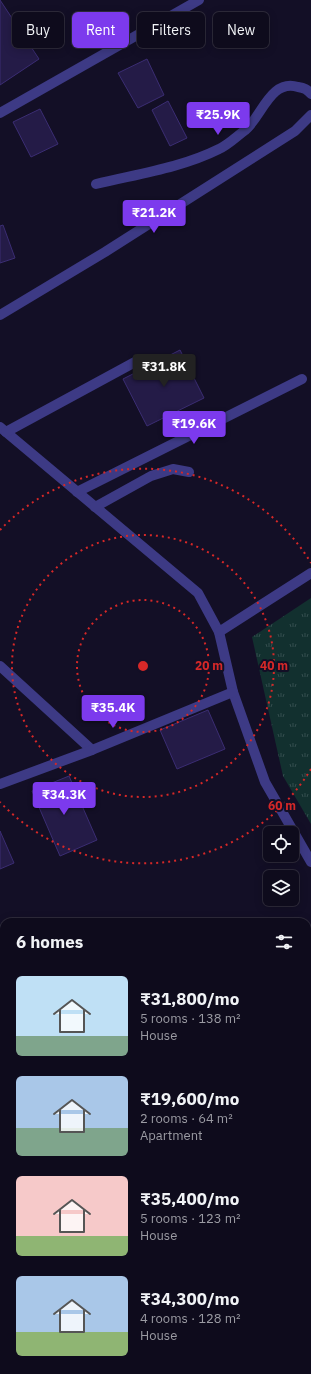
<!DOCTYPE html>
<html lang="en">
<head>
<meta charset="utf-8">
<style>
  :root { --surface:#0e0b1c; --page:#1c1929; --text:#f1f3f6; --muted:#9b9ba3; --line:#2e2b3b; --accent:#7c3aed }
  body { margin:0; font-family:"IBM Plex Sans",sans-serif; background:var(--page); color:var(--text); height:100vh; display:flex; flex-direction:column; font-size:15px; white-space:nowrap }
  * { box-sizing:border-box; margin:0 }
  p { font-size:13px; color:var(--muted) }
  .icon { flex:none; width:22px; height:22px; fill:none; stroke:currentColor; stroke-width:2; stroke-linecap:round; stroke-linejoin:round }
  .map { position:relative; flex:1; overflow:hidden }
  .sheet { position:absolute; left:0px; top:918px; width:311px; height:456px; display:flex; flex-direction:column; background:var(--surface); border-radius:12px 12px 0 0; box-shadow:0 2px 10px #0003,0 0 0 1px var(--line) }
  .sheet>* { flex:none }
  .top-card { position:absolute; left:12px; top:12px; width:287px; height:36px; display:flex; gap:8px }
  .fabs { position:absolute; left:263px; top:826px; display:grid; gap:8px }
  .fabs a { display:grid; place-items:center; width:36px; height:36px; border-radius:6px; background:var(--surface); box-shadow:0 2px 10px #0003,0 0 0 1px var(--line); font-size:20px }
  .price { position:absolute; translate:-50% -34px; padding:0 9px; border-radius:4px; background:var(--accent); color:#fff; font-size:13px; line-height:26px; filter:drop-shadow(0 1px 2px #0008) }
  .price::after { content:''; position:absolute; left:50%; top:24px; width:12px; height:9px; margin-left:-6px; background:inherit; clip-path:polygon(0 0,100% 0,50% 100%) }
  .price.on { background:#222; color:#fff }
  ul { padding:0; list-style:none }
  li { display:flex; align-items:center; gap:12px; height:100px; padding:0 16px }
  li span { display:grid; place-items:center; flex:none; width:112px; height:80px; border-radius:6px; color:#555 }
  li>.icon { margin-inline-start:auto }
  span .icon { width:48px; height:48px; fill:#fffc; stroke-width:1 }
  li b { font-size:17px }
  h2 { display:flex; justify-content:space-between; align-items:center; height:48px; padding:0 16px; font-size:17px }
  .tag { padding:0 14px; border-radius:6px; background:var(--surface); box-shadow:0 2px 10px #0003,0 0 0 1px var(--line); font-size:14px; line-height:36px }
  .tag.on { background:var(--accent); color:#fff }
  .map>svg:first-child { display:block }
</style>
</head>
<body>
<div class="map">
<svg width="311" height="1374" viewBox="0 0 311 1374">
  <defs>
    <pattern id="grass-tufts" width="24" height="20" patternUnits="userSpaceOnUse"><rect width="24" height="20" fill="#12302f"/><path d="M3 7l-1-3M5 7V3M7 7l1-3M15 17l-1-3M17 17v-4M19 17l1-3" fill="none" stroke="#344d4e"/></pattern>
  </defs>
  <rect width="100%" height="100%" fill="#130f26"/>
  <path fill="url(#grass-tufts)" d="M 311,598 L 311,824 L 283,776 L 252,637 Z"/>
  <path fill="#12302f" d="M 4,932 L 4,1059 L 0,1060 L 0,933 Z"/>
  <g fill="#241b47" stroke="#3b2d73">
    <path d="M 0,0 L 39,59 L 0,85 Z"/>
    <path d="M 147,59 L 164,95 L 138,108 L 118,73 Z"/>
    <path d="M 168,101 L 187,138 L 170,146 L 152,110 Z"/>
    <path d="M 40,109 L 58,144 L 31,157 L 13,122 Z"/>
    <path d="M 3,225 L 15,258 L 0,263 L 0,226 Z"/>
    <path d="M 180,350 L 204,398 L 147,426 L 123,379 Z"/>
    <path d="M 208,710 L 225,749 L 177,769 L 160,730 Z"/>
    <path d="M 69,776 L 97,840 L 60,856 L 32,791 Z"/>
    <path d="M 0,831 L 14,863 L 0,869 Z"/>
    <path d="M 311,1068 L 311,1082 L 307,1072 L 307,1069 Z"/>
    <path d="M 311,1169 L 311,1234 L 307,1235 L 307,1170 Z"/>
  </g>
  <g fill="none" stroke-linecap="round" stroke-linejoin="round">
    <g stroke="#3d3a85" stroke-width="10">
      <path d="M 0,113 L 199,0"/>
      <path d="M 96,184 C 137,174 181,168 219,149 C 228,145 236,137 244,131 C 261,119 270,78 298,87 C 304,88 307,89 311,94"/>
      <path d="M 0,315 L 105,252 L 295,131 L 311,115"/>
      <path d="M 0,427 L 198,593 L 219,632 L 233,692 L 265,782 L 311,862"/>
      <path d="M 6,432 L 135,362"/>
      <path d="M 77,492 L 302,379"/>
      <path d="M 95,507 L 151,476 L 173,469 L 189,472"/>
      <path d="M 219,632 L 311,573"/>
      <path d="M 0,666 L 92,750"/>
      <path d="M 0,784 L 92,750 L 233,692"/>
      <path d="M 307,948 L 311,945"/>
      <path d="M 307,1295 L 311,1293"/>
      <path d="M 89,1374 L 99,1370"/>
    </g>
  </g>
  <g fill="none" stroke="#d62828" stroke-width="2" stroke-dasharray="2 4">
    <circle cx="143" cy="666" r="66"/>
    <circle cx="143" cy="666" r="131"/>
    <path d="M311 769A197 197 0 0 1 0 802M0 530A197 197 0 0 1 311 563"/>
  </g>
  <circle cx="143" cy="666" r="6" fill="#d62828" stroke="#130f26" stroke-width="2"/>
  <g font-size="12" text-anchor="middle" font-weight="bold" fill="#d62828" stroke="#130f26" stroke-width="4" stroke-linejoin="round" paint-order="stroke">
    <text x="209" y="670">20 m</text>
    <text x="274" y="670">40 m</text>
    <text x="282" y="810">60 m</text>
  </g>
</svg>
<div class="fabs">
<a><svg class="icon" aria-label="locate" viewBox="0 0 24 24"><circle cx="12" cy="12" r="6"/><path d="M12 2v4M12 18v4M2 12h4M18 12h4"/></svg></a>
<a><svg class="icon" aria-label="layers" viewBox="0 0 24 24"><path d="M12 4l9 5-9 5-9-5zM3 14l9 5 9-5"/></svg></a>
</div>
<b class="price" style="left:218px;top:136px">₹25.9K</b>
<b class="price" style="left:154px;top:234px">₹21.2K</b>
<b class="price on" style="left:164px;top:388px">₹31.8K</b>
<b class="price" style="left:194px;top:445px">₹19.6K</b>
<b class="price" style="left:113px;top:729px">₹35.4K</b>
<b class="price" style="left:64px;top:816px">₹34.3K</b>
<div class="top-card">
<a class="tag">Buy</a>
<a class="tag on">Rent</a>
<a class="tag">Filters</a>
<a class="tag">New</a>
</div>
<section class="sheet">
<h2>6 homes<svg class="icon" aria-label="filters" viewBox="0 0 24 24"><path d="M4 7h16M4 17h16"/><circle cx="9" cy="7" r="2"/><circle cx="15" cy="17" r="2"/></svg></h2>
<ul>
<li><span style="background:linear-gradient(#bfe0f5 75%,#7fa58c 0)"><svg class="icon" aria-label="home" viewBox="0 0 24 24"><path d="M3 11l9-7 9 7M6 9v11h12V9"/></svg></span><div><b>₹31,800/mo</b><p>5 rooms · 138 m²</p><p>House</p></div></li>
<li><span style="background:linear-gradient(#a9c7e8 65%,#7fa58c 0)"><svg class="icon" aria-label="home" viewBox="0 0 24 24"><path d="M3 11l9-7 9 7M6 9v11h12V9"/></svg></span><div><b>₹19,600/mo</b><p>2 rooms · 64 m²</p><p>Apartment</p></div></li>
<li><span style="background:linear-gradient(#f6c9c9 75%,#8fb573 0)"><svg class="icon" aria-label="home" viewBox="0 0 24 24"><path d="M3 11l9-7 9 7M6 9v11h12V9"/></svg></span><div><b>₹35,400/mo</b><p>5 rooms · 123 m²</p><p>House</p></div></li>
<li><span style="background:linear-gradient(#a9c7e8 70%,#8fb573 0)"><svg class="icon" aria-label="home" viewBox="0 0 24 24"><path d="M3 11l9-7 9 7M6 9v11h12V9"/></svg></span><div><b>₹34,300/mo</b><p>4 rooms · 128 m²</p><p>House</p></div></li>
</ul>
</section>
</div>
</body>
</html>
